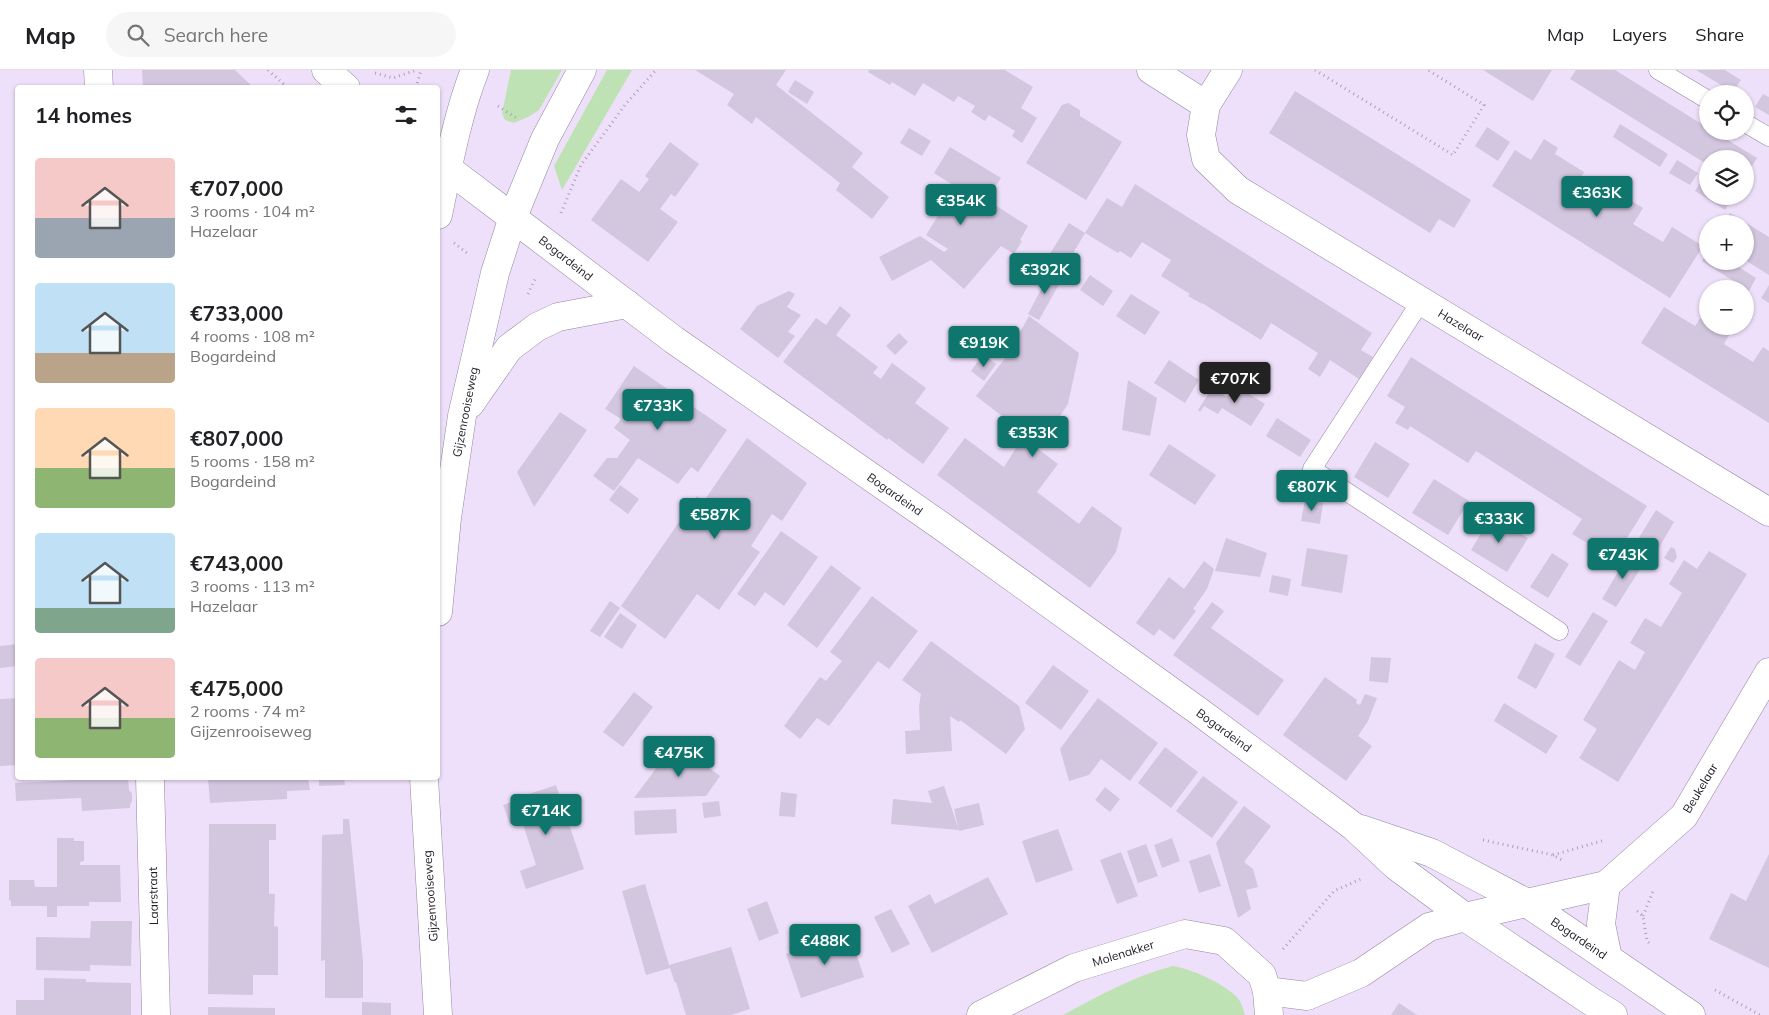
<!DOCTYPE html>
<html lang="en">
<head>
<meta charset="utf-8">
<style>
  :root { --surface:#fff; --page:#f6f6f6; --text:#202124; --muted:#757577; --line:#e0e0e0; --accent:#0f766e }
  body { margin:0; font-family:Mulish,sans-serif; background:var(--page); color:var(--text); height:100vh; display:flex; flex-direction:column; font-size:19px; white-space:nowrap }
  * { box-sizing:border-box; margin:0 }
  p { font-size:16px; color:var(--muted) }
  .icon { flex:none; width:28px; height:28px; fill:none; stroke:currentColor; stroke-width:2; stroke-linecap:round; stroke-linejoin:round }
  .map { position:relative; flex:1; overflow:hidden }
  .details { position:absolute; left:15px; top:15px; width:425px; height:695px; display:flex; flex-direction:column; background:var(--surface); border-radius:5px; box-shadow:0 1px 4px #0004 }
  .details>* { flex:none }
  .tools { position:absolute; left:1699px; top:15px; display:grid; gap:10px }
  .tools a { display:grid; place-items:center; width:55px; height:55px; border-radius:50%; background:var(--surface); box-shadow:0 1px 4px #0004; font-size:25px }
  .price { position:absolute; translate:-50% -42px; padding:0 11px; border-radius:5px; background:var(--accent); color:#fff; font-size:16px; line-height:32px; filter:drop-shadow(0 1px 2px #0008) }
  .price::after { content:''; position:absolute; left:50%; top:30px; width:15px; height:11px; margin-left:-8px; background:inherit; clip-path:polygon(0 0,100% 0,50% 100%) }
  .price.on { background:#222; color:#fff }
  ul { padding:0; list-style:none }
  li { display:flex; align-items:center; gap:15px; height:125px; padding:0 20px }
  li span { display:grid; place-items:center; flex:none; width:140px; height:100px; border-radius:5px; color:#555 }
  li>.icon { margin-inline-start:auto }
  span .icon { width:60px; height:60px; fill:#fffc; stroke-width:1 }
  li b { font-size:21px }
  h2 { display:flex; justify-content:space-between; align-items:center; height:60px; padding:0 20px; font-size:21px }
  header { display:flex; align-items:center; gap:30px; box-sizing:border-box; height:70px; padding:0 25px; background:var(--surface); border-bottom:1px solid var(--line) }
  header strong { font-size:24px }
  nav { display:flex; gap:28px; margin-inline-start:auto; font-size:18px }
  .search { width:350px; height:45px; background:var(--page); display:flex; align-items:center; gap:12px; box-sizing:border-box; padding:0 18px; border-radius:28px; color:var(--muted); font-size:19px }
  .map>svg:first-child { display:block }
</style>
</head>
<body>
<header>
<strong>Map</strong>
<div class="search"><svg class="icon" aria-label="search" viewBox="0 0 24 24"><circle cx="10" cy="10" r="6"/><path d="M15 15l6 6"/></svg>Search here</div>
<nav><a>Map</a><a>Layers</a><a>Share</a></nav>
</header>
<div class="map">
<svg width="1769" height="945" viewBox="0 0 1769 945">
  <rect width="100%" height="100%" fill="#eee0fa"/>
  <g fill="#bee2b3">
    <path d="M 511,0 L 562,0 L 539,40 L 528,47 L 514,53 L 505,50 L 502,43 Z"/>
    <path d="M 607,0 L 632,0 L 562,120 L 554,96 Z"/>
    <path d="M 1173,896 C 1194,900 1221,912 1237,927 C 1241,931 1243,939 1245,945 L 1063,945 C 1099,926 1133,906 1173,896 Z"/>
  </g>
  <g fill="#d3c6df">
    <path d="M 142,0 L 235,0 L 254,18 L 143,18 Z"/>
    <path d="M 695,0 L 786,0 L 776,15 L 863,83 L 852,97 L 889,127 L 872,149 L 836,120 L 840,113 L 756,47 L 752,54 L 727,35 L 734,24 Z"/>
    <path d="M 869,0 L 1005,0 L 1033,17 L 1021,38 L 1037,48 L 1022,73 L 1012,66 L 1015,61 L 989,45 L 985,51 L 971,42 L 975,36 L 958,26 L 954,32 L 923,13 L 915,26 L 892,12 L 890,15 L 868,2 Z"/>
    <path d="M 1483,0 L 1552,0 L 1533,31 Z"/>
    <path d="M 1576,0 L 1615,0 L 1708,58 L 1708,61 L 1713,61 L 1757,88 L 1745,108 L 1745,89 L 1708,89 L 1708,95 L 1570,9 Z"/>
    <path d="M 1696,0 L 1725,0 L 1741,10 L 1733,22 Z"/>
    <path d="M 795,10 L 814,22 L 807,34 L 788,22 Z"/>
    <path d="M 1295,21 L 1471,130 L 1454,158 L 1439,149 L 1430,163 L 1269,63 Z"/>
    <path d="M 1763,24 L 1769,27 L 1769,45 L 1755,37 Z"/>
    <path d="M 1068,33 L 1080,40 L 1080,46 L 1122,72 L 1086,130 L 1026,93 L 1062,35 Z"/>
    <path d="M 1620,54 L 1668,84 L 1660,97 L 1613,67 Z"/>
    <path d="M 1487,57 L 1510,72 L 1498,91 L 1475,76 Z"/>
    <path d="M 909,58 L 931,71 L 922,86 L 900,73 Z"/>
    <path d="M 1544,69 L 1558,78 L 1555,84 L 1584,102 L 1575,118 L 1590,127 L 1599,111 L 1643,138 L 1633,154 L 1663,172 L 1672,157 L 1703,176 L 1670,228 L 1492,116 L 1515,80 L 1531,90 Z"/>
    <path d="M 670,72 L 699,94 L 675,127 L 671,124 L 660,139 L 678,152 L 648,192 L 591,150 L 621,109 L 639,122 L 649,109 L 645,106 Z"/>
    <path d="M 950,77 L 1001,108 L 987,130 L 1028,156 L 1020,170 L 1022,171 L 1014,184 L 1001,176 L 964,219 L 931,190 L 892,211 L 879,187 L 920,166 L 944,182 L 948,179 L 926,165 L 956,117 L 934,103 Z"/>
    <path d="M 1677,90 L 1698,103 L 1690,115 L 1669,103 Z"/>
    <path d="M 1704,106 L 1708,109 L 1708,126 L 1733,126 L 1725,140 L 1695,121 Z"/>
    <path d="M 1135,114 L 1372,263 L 1361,280 L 1373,287 L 1359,309 L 1330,290 L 1320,307 L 1308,299 L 1318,283 L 1271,253 L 1261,270 L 1202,233 L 1202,234 L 1188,226 L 1190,224 L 1161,206 L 1171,190 L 1142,172 L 1131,188 L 1120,181 L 1118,183 L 1085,163 L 1107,128 L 1122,137 Z"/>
    <path d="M 1730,143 L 1769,167 L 1769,205 L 1745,190 L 1745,154 L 1723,154 Z"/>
    <path d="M 1069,153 L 1085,163 L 1065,197 L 1048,187 Z"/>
    <path d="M 1708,182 L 1708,191 L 1729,191 L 1756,208 L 1749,221 L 1702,191 Z"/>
    <path d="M 1051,201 L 1063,207 L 1039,250 L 1028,244 Z"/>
    <path d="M 1090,205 L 1113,221 L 1103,236 L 1080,220 Z"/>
    <path d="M 1769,215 L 1769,233 L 1761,228 Z"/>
    <path d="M 789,221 L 795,224 L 787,237 L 801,245 L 788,262 L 795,266 L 778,288 L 740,259 L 757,236 Z"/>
    <path d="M 1131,224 L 1160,242 L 1145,265 L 1116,246 Z"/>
    <path d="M 840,236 L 851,245 L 836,265 L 878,297 L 873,303 L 881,309 L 892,293 L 926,318 L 915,333 L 949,358 L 923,394 L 888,368 L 887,370 L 783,292 L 816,248 L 826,255 Z"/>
    <path d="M 1664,237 L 1695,256 L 1705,241 L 1708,242 L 1708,256 L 1730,256 L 1733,258 L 1724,274 L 1753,292 L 1763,277 L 1769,281 L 1769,353 L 1641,273 Z"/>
    <path d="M 1029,246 L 1079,283 L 1068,334 L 1038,379 L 1058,394 L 1037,422 L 1079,454 L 1092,436 L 1122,458 L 1116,482 L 1090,518 L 937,405 L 965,368 L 1004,397 L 1025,364 L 976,326 L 1006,287 Z"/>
    <path d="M 899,263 L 908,272 L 895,285 L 886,276 Z"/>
    <path d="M 983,284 L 996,294 L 984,311 L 971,301 Z"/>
    <path d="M 1411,287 L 1647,436 L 1610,495 L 1594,477 L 1572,464 L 1582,449 L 1476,381 L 1468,393 L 1410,356 L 1408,360 L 1395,353 L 1405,337 L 1387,326 Z"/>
    <path d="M 1169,290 L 1199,310 L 1185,333 L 1154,313 Z"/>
    <path d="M 634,296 L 727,360 L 698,402 L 691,397 L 678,414 L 638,388 L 614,421 L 593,406 L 607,388 L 617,388 L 630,370 L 614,358 L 621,349 L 605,339 Z"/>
    <path d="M 1128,310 L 1157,328 L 1150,366 L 1122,360 Z"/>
    <path d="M 1235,315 L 1265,334 L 1251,356 L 1222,338 L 1218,344 L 1204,336 L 1200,342 L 1198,340 L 1212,318 L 1227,327 Z"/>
    <path d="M 560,342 L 587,360 L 534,437 L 517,402 Z"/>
    <path d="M 1277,348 L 1311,370 L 1300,387 L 1266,366 Z"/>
    <path d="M 747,368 L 807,413 L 782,451 L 772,444 L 751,476 L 760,482 L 719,540 L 697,524 L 665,569 L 621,536 L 697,426 L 704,431 Z"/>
    <path d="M 1375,372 L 1410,394 L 1388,428 L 1354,407 Z"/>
    <path d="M 1169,374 L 1216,405 L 1195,435 L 1149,405 Z"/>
    <path d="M 1434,409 L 1469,431 L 1448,465 L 1412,443 Z"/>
    <path d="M 620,415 L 639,429 L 628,444 L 609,430 Z"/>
    <path d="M 1305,430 L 1323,433 L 1320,454 L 1301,451 Z"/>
    <path d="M 1656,440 L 1674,452 L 1654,486 L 1635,474 Z"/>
    <path d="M 1492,445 L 1528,468 L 1507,502 L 1471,480 Z"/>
    <path d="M 781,461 L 818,487 L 784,536 L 765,522 L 755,536 L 737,524 Z"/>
    <path d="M 1226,468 L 1267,483 L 1260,507 L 1215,501 Z"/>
    <path d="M 1671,477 L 1675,479 L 1677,487 L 1673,493 L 1664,488 Z"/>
    <path d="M 1307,478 L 1348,485 L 1342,523 L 1301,516 Z"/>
    <path d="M 1709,481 L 1747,504 L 1618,712 L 1579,688 L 1597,659 L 1583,650 L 1619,590 L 1635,600 L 1645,582 L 1630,573 L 1645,548 L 1661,557 L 1682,523 L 1669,514 L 1684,490 L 1697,499 Z"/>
    <path d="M 1552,483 L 1569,494 L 1548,528 L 1530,517 Z"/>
    <path d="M 1629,483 L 1644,493 L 1616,537 L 1602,529 Z"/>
    <path d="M 1204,491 L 1214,499 L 1207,519 L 1193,539 L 1196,541 L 1174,570 L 1159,559 L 1154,566 L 1136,553 L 1169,507 L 1184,519 Z"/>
    <path d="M 831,495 L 861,518 L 817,578 L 787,555 Z"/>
    <path d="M 1272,505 L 1291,509 L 1288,526 L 1269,522 Z"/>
    <path d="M 872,526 L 918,561 L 889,599 L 878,591 L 829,656 L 817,648 L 800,669 L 784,656 L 820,607 L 826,611 L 842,591 L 830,582 Z"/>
    <path d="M 610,531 L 620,538 L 600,567 L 590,561 Z"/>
    <path d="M 1212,532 L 1224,541 L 1211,558 L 1284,610 L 1258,646 L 1173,585 Z"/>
    <path d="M 1593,542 L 1608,551 L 1580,596 L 1565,587 Z"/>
    <path d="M 620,543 L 637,555 L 622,579 L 604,567 Z"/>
    <path d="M 931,571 L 1019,636 L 1025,659 L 1006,684 L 960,650 L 959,652 L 950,646 L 952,681 L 906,684 L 905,661 L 920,660 L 919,636 L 921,624 L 902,610 Z"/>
    <path d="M 1535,573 L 1555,584 L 1536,619 L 1517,608 Z"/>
    <path d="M 18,574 L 18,596 L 0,598 L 0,576 Z"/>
    <path d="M 1371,587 L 1391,588 L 1388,613 L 1369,611 Z"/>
    <path d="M 1053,595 L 1089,621 L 1061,660 L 1025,633 Z"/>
    <path d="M 1325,607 L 1357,630 L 1356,633 L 1360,635 L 1365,624 L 1377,628 L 1368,651 L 1358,666 L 1372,676 L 1346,711 L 1283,665 Z"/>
    <path d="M 634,622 L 653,637 L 623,677 L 603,662 Z"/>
    <path d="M 18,628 L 18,695 L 0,696 L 0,629 Z"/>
    <path d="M 1098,628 L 1158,673 L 1130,711 L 1101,689 L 1089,705 L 1069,711 L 1060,679 Z"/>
    <path d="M 1504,633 L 1558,666 L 1546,684 L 1494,651 Z"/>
    <path d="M 672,677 L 694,694 L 697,689 L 720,706 L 706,726 L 634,728 Z"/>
    <path d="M 1165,677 L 1198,702 L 1171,738 L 1138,713 Z"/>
    <path d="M 1203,706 L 1238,732 L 1212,768 L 1176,741 Z"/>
    <path d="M 114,708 L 128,708 L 129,720 L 132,723 L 132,731 L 130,735 L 130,738 L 82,741 L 81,728 L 16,731 L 15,713 Z"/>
    <path d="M 208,708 L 308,708 L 310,720 L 287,721 L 287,729 L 210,733 Z"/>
    <path d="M 319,708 L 344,708 L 345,715 L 319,716 Z"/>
    <path d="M 556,715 L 584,799 L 526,819 L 520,801 L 536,795 L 522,751 L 510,754 L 503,735 L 515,731 L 514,729 Z"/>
    <path d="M 944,716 L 959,760 L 891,754 L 893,729 L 932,733 L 928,721 Z"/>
    <path d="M 1105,717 L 1120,729 L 1110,742 L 1095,730 Z"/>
    <path d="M 781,722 L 797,724 L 795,747 L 779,746 Z"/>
    <path d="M 719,731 L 721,746 L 704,748 L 702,733 Z"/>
    <path d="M 979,733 L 984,755 L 959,761 L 954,739 Z"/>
    <path d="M 1244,736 L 1271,756 L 1244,792 L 1253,799 L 1258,817 L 1246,820 L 1251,839 L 1238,848 L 1216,773 Z"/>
    <path d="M 676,739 L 677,763 L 635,765 L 634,741 Z"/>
    <path d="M 343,749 L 349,749 L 363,891 L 363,928 L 325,928 L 325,890 L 321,891 L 322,765 L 343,764 Z"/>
    <path d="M 209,754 L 276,754 L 276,770 L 269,770 L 269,824 L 275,824 L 274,856 L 278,857 L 278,905 L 253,905 L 253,925 L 208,924 Z"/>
    <path d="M 1058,759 L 1073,800 L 1036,813 L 1022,771 Z"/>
    <path d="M 57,768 L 74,768 L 74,771 L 84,771 L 84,791 L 80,792 L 80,795 L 120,795 L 121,832 L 89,832 L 89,836 L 57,836 L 57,847 L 47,847 L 47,836 L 11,836 L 11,831 L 9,830 L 9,810 L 34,810 L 35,817 L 57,817 Z"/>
    <path d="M 1172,768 L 1180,791 L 1162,798 L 1154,775 Z"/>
    <path d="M 1146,774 L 1158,806 L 1138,813 L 1127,781 Z"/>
    <path d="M 1121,782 L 1138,826 L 1117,834 L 1100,790 Z"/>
    <path d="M 1210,784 L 1221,816 L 1199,823 L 1189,791 Z"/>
    <path d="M 1769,784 L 1769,898 L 1709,869 L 1731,823 L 1746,831 Z"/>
    <path d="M 988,807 L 1008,844 L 932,883 L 908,836 L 930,824 L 935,834 Z"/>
    <path d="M 645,814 L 669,895 L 731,877 L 750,939 L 731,945 L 686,945 L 676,912 L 675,913 L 670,898 L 646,905 L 622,821 Z"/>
    <path d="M 767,831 L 779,863 L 759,871 L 747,839 Z"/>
    <path d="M 891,839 L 910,874 L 892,883 L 874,847 Z"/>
    <path d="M 91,851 L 132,851 L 131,896 L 90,895 L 90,901 L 36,900 L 36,867 L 90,868 Z"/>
    <path d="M 849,863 L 864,907 L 801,928 L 786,884 Z"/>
    <path d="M 44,908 L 86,909 L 86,912 L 131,913 L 131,945 L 16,945 L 16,930 L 44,930 Z"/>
    <path d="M 362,932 L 391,933 L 391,945 L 362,945 Z"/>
    <path d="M 1399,933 L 1417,945 L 1391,945 Z"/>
    <path d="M 208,937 L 275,938 L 275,945 L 208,945 Z"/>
  </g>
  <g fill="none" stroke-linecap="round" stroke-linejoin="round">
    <defs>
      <g id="lane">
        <path d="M 1658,0 L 1708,30"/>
        <path d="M 1745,53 L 1769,67"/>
        <path d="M 1421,231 L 1312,399 L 1559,561"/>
      </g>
      <g id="street">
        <path d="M 98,0 L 99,18"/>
        <path d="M 326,0 L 346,18"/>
        <path d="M 1151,0 L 1206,35"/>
        <path d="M 1228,0 L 1206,35 L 1201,65 L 1206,89 L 1238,120 L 1769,442"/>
        <path d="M 150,708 L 156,945"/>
        <path d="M 1606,815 L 1601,854 L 1608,888"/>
        <path d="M 1267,921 L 1307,926 L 1361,903 L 1429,857 L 1465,847 L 1606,815 L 1684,746 L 1769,602"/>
        <path d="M 981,945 L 1074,898 L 1185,864 L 1224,871 L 1262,905 L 1267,921 L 1269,945"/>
      </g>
      <g id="secondary">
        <path d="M 447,98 L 674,270 L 940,455 L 1197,640 L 1353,756 L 1396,796 L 1465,847 L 1592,932 L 1613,945"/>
        <path d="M 438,145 C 448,97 457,46 475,0"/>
        <path d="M 470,334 L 509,278 L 537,257 L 558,247 L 627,234"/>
        <path d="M 438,542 L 447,448 L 462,346 L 495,203 L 513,147 L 545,69 L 582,0"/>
        <path d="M 424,708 L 438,945"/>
        <path d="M 1361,759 L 1432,783 L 1527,833 L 1691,945"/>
      </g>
    </defs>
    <use href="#lane" stroke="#92869d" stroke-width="19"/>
    <use href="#street" stroke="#92869d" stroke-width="29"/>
    <use href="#secondary" stroke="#92869d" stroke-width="29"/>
    <g stroke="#aca1b6" stroke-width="3" stroke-dasharray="1 4" stroke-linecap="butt">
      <path d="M 268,0 L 288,18"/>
      <path d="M 1315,0 L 1453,85 L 1484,35 L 1428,0"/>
      <path d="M 375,3 L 393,8 L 417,0"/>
      <path d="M 416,18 L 421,0"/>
      <path d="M 498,36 L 518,49"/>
      <path d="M 561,143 L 581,95 L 625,35 L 656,0"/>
      <path d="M 454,173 L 467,183"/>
      <path d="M 528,224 L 536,207"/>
      <path d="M 1483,770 L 1553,785 L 1562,790"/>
      <path d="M 1553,785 L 1605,770"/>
      <path d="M 1637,841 L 1643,846 L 1647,871 L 1649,873"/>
      <path d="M 1643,846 L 1654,819"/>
      <path d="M 1283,879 L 1334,821 L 1361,809"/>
      <path d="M 1715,920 L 1760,945"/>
    </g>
    <use href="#lane" stroke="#fff" stroke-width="18"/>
    <use href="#street" stroke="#fff" stroke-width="28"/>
    <use href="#secondary" stroke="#fff" stroke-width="28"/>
  </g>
  <g text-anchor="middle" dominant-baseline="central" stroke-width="4.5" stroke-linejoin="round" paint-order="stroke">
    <g font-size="12" fill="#201b24" stroke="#fff">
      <text transform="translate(566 188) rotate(38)">Bogardeind</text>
      <text transform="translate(1461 255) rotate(31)">Hazelaar</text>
      <text transform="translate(465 342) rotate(-79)">Gijzenrooiseweg</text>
      <text transform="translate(895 424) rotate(35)">Bogardeind</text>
      <text transform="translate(1224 660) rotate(36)">Bogardeind</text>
      <text transform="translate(1700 718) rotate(-59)">Beukelaar</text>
      <text transform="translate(153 826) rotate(-91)">Laarstraat</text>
      <text transform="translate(430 826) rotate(-94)">Gijzenrooiseweg</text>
      <text transform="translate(1579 868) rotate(34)">Bogardeind</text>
      <text transform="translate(1123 883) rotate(-17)">Molenakker</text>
    </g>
  </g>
</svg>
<div class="tools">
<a><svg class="icon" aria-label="locate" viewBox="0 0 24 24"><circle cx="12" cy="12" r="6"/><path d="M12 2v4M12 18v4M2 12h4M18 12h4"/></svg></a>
<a><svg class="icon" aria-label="layers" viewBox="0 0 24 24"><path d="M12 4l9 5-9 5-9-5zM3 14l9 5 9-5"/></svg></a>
<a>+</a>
<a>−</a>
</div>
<b class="price" style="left:1597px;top:148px">€363K</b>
<b class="price" style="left:961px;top:156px">€354K</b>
<b class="price" style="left:1045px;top:225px">€392K</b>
<b class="price" style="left:984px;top:298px">€919K</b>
<b class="price on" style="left:1235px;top:334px">€707K</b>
<b class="price" style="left:658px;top:361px">€733K</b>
<b class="price" style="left:1033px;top:388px">€353K</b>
<b class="price" style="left:1312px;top:442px">€807K</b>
<b class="price" style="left:715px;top:470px">€587K</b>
<b class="price" style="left:1499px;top:474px">€333K</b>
<b class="price" style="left:1623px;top:510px">€743K</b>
<b class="price" style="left:679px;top:708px">€475K</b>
<b class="price" style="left:546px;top:766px">€714K</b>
<b class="price" style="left:825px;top:896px">€488K</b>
<section class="details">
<h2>14 homes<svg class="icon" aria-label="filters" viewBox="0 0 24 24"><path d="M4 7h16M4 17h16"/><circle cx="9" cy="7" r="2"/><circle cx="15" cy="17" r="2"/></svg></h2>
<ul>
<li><span style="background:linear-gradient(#f6c9c9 60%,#9aa5b1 0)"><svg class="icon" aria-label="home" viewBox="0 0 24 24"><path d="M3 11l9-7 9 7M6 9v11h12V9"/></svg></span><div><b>€707,000</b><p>3 rooms · 104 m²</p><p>Hazelaar</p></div></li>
<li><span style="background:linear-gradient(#bfe0f5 70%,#b9a48a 0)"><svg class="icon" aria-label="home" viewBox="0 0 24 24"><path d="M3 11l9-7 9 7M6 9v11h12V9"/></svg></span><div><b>€733,000</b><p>4 rooms · 108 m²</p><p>Bogardeind</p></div></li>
<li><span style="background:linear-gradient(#ffd9b3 60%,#8fb573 0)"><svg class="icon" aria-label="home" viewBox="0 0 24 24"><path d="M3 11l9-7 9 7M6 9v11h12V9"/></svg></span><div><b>€807,000</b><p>5 rooms · 158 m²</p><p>Bogardeind</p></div></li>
<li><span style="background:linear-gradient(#bfe0f5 75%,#7fa58c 0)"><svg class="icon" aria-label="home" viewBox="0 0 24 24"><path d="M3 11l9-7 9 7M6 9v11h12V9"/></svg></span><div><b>€743,000</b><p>3 rooms · 113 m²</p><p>Hazelaar</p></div></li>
<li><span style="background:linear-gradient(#f6c9c9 60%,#8fb573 0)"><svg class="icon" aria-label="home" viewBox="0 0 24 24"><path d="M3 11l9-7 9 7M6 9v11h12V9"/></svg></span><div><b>€475,000</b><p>2 rooms · 74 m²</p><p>Gijzenrooiseweg</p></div></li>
</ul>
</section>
</div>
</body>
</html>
